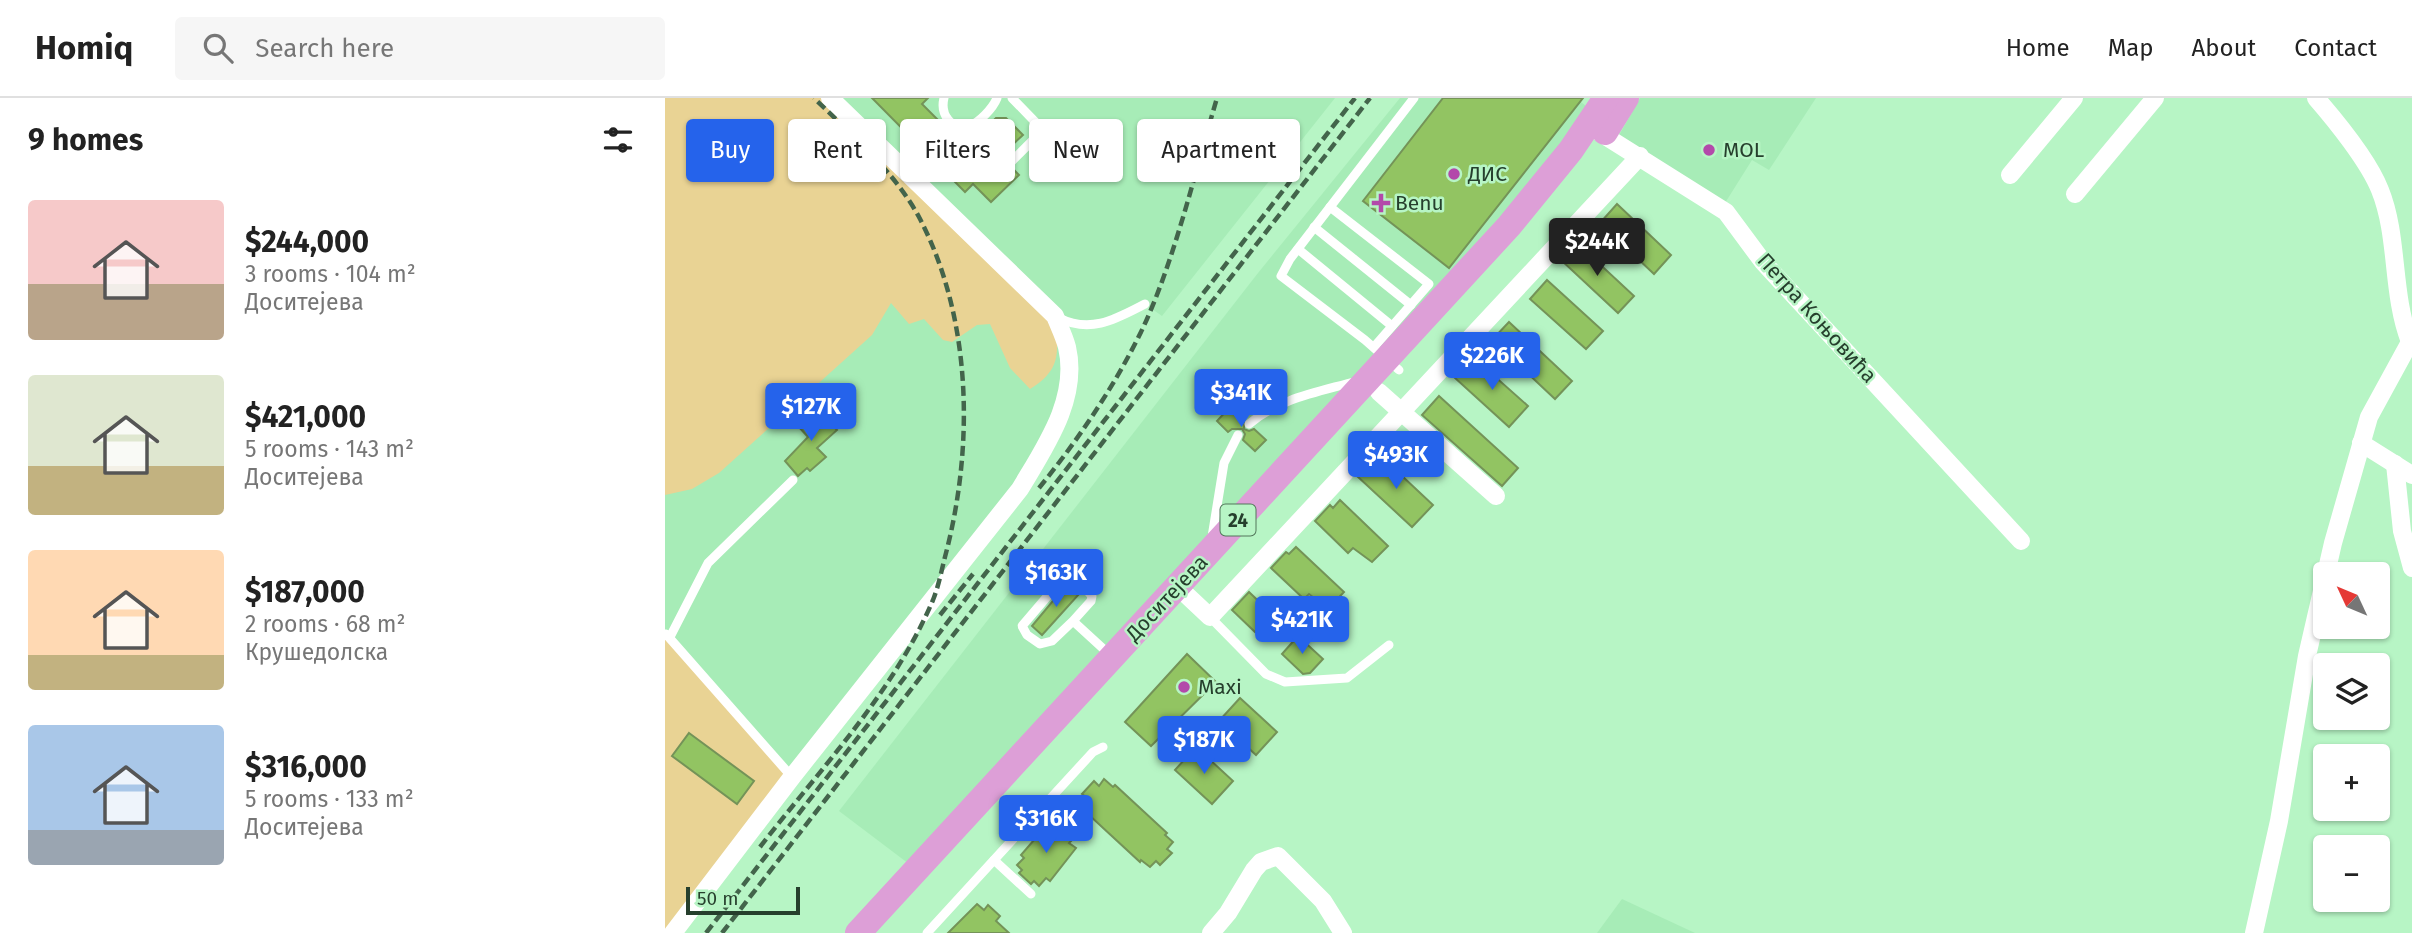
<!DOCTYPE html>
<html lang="en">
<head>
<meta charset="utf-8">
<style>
  :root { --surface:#fff; --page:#f6f6f6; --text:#222; --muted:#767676; --line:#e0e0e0; --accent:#2563eb }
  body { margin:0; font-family:"Fira Sans",sans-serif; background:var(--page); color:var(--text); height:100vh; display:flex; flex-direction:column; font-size:26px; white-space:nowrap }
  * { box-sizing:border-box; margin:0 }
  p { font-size:23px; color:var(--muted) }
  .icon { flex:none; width:38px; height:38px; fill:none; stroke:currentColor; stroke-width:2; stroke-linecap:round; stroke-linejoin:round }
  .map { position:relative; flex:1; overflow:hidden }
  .details { display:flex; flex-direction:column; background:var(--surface); width:665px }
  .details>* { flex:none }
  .top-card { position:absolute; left:21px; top:21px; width:665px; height:63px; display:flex; gap:14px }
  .needle { width:46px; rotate:314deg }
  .tools { position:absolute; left:1648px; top:464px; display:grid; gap:14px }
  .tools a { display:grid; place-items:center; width:77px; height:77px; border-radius:7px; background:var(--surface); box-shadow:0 2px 5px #0004; font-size:35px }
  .scale { position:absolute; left:21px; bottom:18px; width:114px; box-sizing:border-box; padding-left:7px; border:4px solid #263f2d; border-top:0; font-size:19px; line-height:24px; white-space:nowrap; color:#263f2d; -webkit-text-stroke:5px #b7f5c5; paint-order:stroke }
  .price { position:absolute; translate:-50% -60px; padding:0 16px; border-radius:7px; background:var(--accent); color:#fff; font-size:23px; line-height:46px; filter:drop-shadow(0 2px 4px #0008) }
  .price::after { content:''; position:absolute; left:50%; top:42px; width:21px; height:16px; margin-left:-10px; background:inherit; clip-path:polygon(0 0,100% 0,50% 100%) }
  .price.on { background:#222; color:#fff }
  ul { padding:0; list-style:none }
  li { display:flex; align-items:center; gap:21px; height:175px; padding:0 28px }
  li span { display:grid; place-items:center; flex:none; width:196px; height:140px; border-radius:7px; color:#555 }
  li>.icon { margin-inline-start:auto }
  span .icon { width:84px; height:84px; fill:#fffc; stroke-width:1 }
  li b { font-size:30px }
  h2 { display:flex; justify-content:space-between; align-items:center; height:84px; padding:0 28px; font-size:30px }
  .chip { padding:0 24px; border-radius:7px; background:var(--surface); box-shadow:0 2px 5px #0004; font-size:24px; line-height:63px }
  .chip.on { background:var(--accent); color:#fff }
  header { display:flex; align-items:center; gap:42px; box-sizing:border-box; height:98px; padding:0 35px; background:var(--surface); border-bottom:2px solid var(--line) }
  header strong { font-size:33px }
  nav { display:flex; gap:38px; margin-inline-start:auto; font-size:24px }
  .search { width:490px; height:63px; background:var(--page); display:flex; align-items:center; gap:18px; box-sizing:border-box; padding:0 24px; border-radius:7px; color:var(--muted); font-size:26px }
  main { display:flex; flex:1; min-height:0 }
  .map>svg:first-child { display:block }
</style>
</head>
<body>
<header>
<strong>Homiq</strong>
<div class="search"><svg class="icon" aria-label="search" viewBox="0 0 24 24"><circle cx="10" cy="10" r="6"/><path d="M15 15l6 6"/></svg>Search here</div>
<nav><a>Home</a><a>Map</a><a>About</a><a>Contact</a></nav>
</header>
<main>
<section class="details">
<h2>9 homes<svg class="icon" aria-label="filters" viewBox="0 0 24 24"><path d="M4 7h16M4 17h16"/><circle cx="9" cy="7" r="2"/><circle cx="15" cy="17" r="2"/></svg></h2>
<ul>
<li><span style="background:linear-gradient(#f6c9c9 60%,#b9a48a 0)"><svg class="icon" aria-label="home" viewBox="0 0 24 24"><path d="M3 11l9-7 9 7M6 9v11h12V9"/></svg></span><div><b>$244,000</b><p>3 rooms · 104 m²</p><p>Доситејева</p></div></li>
<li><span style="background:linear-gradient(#dfe7d0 65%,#c2b280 0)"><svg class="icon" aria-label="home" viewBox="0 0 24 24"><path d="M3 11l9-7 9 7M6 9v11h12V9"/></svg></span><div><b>$421,000</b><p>5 rooms · 143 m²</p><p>Доситејева</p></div></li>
<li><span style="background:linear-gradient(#ffd9b3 75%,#c2b280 0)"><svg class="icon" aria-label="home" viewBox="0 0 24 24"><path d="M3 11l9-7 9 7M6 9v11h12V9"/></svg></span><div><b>$187,000</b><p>2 rooms · 68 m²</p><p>Крушедолска</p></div></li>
<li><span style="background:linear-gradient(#a9c7e8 75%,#9aa5b1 0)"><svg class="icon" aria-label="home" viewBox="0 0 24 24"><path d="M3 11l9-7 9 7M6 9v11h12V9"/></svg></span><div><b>$316,000</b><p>5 rooms · 133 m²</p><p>Доситејева</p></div></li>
</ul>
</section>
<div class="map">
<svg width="1747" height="835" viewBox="0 0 1747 835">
  <rect width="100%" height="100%" fill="#b7f5c5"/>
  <g fill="#a7ecb7">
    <path d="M 0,0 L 670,0 L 497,218 L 480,206 L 438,226 L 391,219 L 404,285 L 382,347 L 0,835 Z"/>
    <path d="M 735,0 L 911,0 L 931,16 L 252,772 L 174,713 L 593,175 Z"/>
    <path d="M 975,0 L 1151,0 L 1104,72 L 1087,62 L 1060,105 L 952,41 Z"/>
    <path d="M 957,801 L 1030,835 L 932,835 Z"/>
  </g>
  <g fill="#e9d394">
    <path d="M 0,0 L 165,0 L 390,218 C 393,252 398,271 365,291 L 345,270 L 325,226 L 312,227 L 287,244 L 278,242 L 259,221 L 244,226 L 226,205 L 207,237 L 54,375 L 27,391 L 0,397 Z"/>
    <path d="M 0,536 L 127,679 L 0,835 Z"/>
  </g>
  <g fill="#92c462" stroke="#749358" stroke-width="2">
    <path d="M 207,0 L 263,0 L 257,6 L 300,49 L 331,20 L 341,20 L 358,37 L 335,58 L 340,69 L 348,71 L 354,77 L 326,104 L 308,86 L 300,94 Z"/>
    <path d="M 778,0 L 918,0 L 784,170 L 698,103 Z"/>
    <path d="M 952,106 L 1006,157 L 989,176 L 935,125 Z"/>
    <path d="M 912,145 L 969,198 L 953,215 L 896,162 Z"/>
    <path d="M 882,182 L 938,233 L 921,251 L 865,201 Z"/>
    <path d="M 844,224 L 907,283 L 890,301 L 827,242 Z"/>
    <path d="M 809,260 L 863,308 L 844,329 L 790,280 Z"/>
    <path d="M 774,298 L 853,370 L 837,388 L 757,317 Z"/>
    <path d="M 564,310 L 579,321 L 579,331 L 584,333 L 589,331 L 601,342 L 590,353 L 578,342 L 580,336 L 577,331 L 567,331 L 563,334 L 552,323 Z"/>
    <path d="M 152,311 L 172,332 L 152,350 L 161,359 L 145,373 L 142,370 L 133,378 L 120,363 L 143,339 L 133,328 Z"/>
    <path d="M 711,361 L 717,367 L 721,363 L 768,407 L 747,429 L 692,378 Z"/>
    <path d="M 675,402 L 723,448 L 707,464 L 688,450 L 683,455 L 650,423 L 665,407 L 668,410 Z"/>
    <path d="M 631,449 L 679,494 L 663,511 L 644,496 L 639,501 L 606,470 L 621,454 L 624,456 Z"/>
    <path d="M 402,486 L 415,495 L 377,537 L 367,528 Z"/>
    <path d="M 584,494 L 607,516 L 590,534 L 567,512 Z"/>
    <path d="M 633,538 L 658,561 L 645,575 L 638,576 L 617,556 Z"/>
    <path d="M 522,556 L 551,584 L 486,648 L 460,624 Z"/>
    <path d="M 575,600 L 612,634 L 591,657 L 554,623 Z"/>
    <path d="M 24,635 L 89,683 L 72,706 L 7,658 Z"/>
    <path d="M 531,649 L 568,683 L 547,706 L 510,672 Z"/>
    <path d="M 439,681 L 448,689 L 450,687 L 502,735 L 500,737 L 508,744 L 502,751 L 507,755 L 495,767 L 491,763 L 485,769 L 476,762 L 475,764 L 423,716 L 424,714 L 416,706 L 422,700 L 417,696 L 429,683 L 434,688 Z"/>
    <path d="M 386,727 L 392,733 L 396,728 L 409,740 L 404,745 L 411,750 L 385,783 L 381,780 L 374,788 L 369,783 L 366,786 L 354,775 L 357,772 L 352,767 L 359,760 L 356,757 L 376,734 L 378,736 Z"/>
    <path d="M 312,806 L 319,812 L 323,807 L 335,818 L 331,823 L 344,835 L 283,835 Z"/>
  </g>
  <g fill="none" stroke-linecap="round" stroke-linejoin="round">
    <g stroke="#fff" stroke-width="9">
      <path d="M 279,0 C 275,16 286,33 304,28 C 314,25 328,10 332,0"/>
      <path d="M 345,65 L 378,32 L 347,0"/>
      <path d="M 665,109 L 764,186 L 709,249"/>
      <path d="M 649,129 L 746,207"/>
      <path d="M 633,151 L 727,228"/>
      <path d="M 394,220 C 426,236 451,221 480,206"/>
      <path d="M 734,272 L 700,242 L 616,178 L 625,161 L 749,0"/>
      <path d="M 584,326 C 615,300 654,294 692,283"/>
      <path d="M 547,439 L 559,365 L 573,337"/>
      <path d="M 545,519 L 601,576 L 620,584 L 682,580 L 724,547"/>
      <path d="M 408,523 L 426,503 L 427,498 L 409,478 L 398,480 L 357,528 L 362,537 L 375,546 L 387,543 L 408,523 L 444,556"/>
      <path d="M 1,536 L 127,679"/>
      <path d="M 5,539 L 43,465 L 128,382"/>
      <path d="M 329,762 L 366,796"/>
      <path d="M 262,835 L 428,654 L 438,649"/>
    </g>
    <g stroke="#fff" stroke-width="18">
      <path d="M 1651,0 C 1671,23 1704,64 1715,92 C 1734,139 1726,195 1745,244 L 1747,242"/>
      <path d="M 929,31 L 1061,114 L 1098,164 L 1356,443"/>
      <path d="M 1345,77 L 1409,0"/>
      <path d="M 1410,96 L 1490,0"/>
      <path d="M 714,294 L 831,398"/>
      <path d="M 1696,345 L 1747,377"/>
      <path d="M 1730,366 L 1737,433 L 1747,470"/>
      <path d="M 512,488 L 545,519 L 975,58"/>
      <path d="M 8,835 L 127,679 L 355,391 C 380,349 414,301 402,249 C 399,238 394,228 390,218 L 165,0"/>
      <path d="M 546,835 L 563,815 L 589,772 L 596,764 L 613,758 L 658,803 L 678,835"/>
      <path d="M 1589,835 L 1614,723 L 1642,558 L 1668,445 L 1704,319 L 1745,244"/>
    </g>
    <g stroke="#dd9fd7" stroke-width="26">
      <path d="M 940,34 L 961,0"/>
      <path d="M 193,835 L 844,128 L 906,52 L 941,0"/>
    </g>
    <g stroke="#43644b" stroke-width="4.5" stroke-dasharray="10 5" stroke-linecap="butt">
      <path d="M 374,390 C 413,342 449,289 476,234 C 509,165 530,74 552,0"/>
      <path d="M 275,517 L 308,476"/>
      <path d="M 95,749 C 156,670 229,594 268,502 C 274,487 277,470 281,455 C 309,347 307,220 254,119 C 229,73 186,36 149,0"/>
      <path d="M 41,835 L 690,0"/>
      <path d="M 57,835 L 705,0"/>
    </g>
  </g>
  <g fill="#b349aa" stroke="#b7f5c5" stroke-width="2.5">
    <circle cx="1044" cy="52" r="7"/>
    <circle cx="789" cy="76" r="7"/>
    <path d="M712.5 94.5h7v7h7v7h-7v7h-7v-7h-7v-7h7z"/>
    <circle cx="519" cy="589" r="7"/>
  </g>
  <g text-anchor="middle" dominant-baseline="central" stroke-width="5" stroke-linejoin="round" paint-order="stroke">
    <rect fill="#b7f5c5" stroke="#52765b" stroke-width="2" x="555.5" y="406.5" width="35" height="31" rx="5"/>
    <g font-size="19" font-weight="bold" fill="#263f2d">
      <text x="573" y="422">24</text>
    </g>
    <g font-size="21" fill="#263f2d" stroke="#b7f5c5" text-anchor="start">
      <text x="1058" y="52">MOL</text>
      <text x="803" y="76">ДИС</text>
      <text x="730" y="105">Benu</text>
      <text x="533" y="589">Maxi</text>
    </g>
    <g font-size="21" fill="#263f2d" stroke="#b7f5c5">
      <text transform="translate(1152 220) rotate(48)">Петра Коњовића</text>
      <text transform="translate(502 500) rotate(-47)">Доситејева</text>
    </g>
  </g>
</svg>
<div class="tools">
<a><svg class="needle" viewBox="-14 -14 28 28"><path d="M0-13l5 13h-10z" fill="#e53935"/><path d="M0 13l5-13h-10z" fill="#767676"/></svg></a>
<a><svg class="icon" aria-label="layers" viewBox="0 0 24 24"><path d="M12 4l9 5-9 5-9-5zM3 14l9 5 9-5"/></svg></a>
<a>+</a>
<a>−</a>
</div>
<div class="scale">50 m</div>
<b class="price on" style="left:932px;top:180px">$244K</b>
<b class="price" style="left:827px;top:294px">$226K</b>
<b class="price" style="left:576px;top:331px">$341K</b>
<b class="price" style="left:146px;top:345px">$127K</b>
<b class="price" style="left:731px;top:393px">$493K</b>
<b class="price" style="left:391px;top:511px">$163K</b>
<b class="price" style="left:637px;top:558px">$421K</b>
<b class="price" style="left:539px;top:678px">$187K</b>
<b class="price" style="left:381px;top:757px">$316K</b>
<div class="top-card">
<a class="chip on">Buy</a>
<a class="chip">Rent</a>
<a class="chip">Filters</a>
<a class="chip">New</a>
<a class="chip">Apartment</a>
</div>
</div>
</main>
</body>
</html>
